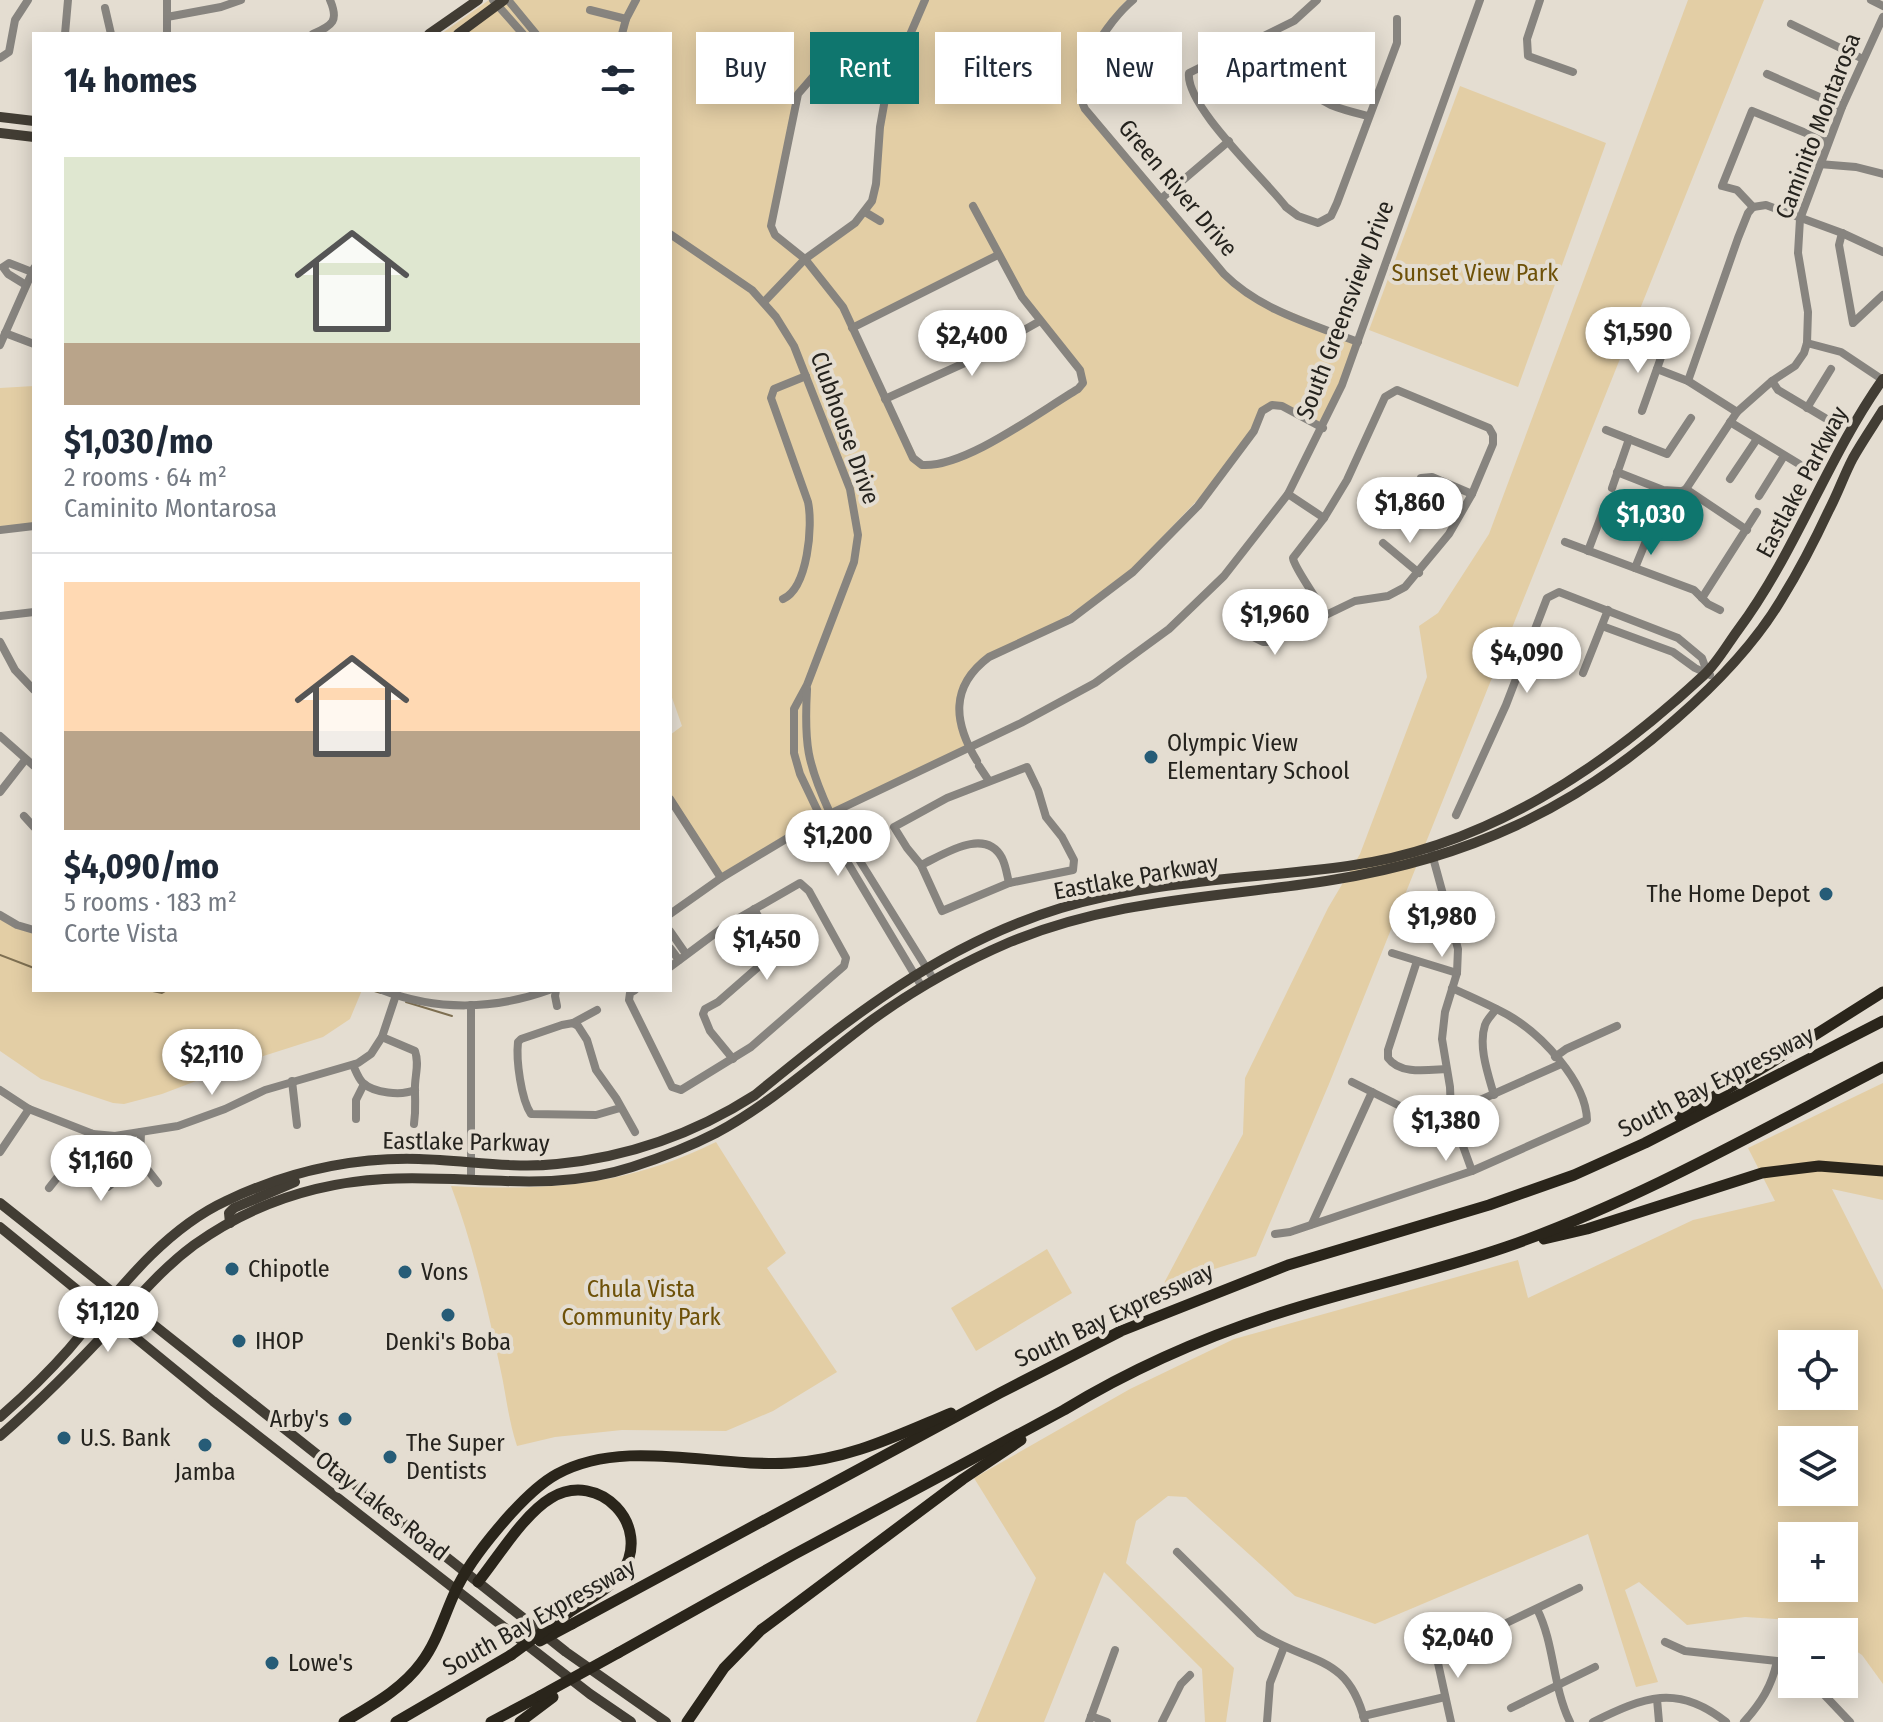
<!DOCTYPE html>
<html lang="en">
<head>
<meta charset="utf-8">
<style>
  :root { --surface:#fff; --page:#f2f2f3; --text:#1f2937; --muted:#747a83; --line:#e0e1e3; --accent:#0f766e }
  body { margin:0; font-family:"Fira Sans Condensed",sans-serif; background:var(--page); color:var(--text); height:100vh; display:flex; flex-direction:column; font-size:30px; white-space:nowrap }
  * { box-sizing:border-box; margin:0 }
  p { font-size:26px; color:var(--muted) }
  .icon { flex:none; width:44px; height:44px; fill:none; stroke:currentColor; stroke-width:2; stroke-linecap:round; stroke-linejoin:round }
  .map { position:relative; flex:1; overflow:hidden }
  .drawer { position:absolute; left:32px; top:32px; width:640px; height:960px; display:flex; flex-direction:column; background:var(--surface); border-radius:0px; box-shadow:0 4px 20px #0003 }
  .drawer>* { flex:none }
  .hud { position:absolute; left:696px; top:32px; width:760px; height:72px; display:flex; gap:16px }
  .controls { position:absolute; left:1778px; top:1330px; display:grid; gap:16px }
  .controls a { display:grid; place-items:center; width:80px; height:80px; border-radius:0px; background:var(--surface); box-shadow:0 4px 20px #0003; font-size:40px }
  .price { position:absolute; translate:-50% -68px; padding:0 18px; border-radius:28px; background:#fff; color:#222; font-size:26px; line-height:52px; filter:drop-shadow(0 2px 4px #0008) }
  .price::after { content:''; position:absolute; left:50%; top:48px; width:24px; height:18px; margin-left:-12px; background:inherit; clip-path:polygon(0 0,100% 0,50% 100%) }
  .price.current { background:var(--accent); color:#fff }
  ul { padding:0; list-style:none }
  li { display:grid; align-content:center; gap:16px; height:424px; padding:0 32px }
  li+li { border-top:2px solid var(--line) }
  li span { display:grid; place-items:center; height:248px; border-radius:0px; color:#555 }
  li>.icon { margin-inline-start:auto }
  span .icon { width:144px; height:144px; fill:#fffc; stroke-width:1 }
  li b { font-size:34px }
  h2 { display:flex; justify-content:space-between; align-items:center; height:96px; padding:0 32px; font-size:34px }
  .pill { padding:0 28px; border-radius:0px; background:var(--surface); box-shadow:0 4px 20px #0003; font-size:28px; line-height:72px }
  .pill.current { background:var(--accent); color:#fff }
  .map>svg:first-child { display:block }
</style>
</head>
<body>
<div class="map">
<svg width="1883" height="1722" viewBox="0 0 1883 1722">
  <rect width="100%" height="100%" fill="#e4ddd1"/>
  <g fill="#e3cea5" fill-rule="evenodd">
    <path d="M 489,0 L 1127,0 L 1118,9 L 1088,60 L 1083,101 L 1233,279 L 1264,301 L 1357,339 L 1322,424 L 1269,405 L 1205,492 L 1124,577 L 1060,621 L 980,660 L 958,704 L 971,743 L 846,803 L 722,879 L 670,796 L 670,735 L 682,726 L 670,692 L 670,34 L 441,34 ZM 840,49 L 895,67 L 880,124 L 872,200 L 853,225 L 805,258 L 776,231 L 773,221 L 804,83 ZM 999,253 L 1025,297 L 1083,377 L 1077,386 L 973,450 L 929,464 L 918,459 L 853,325 Z"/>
    <path d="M 1688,0 L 1764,0 L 1329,1084 L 1256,1256 L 1163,1285 L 1243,1134 L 1245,1078 L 1328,908 L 1360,854 L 1427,677 L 1419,626 L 1438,613 L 1489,534 Z"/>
    <path d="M 1460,86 L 1606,143 L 1518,387 L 1369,330 Z"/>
    <path d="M 34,386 L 34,524 L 0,526 L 0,388 Z"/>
    <path d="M 0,916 L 34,928 L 34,990 L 362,990 L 350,1019 L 323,1037 L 254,1059 L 162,1094 L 124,1104 L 113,1103 L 41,1079 L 0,1051 Z"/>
    <path d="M 1883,1083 L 1883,1200 L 1832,1189 L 1883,1290 L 1883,1684 L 1862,1655 L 1844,1643 L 1844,1632 L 1827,1632 L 1809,1621 L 1745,1617 L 1687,1625 L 1639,1582 L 1625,1590 L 1658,1682 L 1636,1687 L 1588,1534 L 1375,1624 L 1295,1596 L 1186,1497 L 1168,1496 L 1136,1521 L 1126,1563 L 1234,1668 L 1226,1722 L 1205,1722 L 1202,1669 L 1104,1572 L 1044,1722 L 976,1722 L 1036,1578 L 974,1478 L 1130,1389 L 1234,1339 L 1518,1260 L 1528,1298 L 1693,1220 L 1775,1201 L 1748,1148 ZM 1792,1344 L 1844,1344 L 1844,1396 L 1792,1396 ZM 1792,1440 L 1844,1440 L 1844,1492 L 1792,1492 ZM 1792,1536 L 1844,1536 L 1844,1588 L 1792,1588 Z"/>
    <path d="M 716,1142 L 786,1253 L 767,1268 L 837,1372 L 773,1411 L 726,1431 L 622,1430 L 555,1437 L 517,1446 C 508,1419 506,1393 500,1367 C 487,1306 473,1244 451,1186 C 549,1191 627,1186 716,1142 Z"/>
    <path d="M 1047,1249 L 1072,1293 L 976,1351 L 951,1308 Z"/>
  </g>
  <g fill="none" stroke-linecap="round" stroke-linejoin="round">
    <g stroke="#7f7052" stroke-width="2">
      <path d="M 0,955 L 34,968"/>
      <path d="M 148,990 L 162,993 L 167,990"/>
      <path d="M 371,990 L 381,993"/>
      <path d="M 406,1002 L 452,1016"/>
    </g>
    <g stroke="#87847f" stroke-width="8">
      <path d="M 493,0 L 523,34"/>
      <path d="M 508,0 L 536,34"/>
      <path d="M 1133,0 C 1109,20 1068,77 1085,109 L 1224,274 C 1260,310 1311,324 1358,342"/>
      <path d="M 1317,0 L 1294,21 L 1189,73 C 1185,106 1264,178 1286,207 L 1298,216 L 1318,223 L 1331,216 L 1337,203 L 1397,43 L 1397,19"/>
      <path d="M 1540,0 L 1527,39 L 1528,56 L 1573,72"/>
      <path d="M 1871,0 L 1883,6"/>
      <path d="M 105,8 L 111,34"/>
      <path d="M 590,10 L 626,19"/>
      <path d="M 167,17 L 221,7 L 241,0"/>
      <path d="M 1791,24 L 1863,59"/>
      <path d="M 65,34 L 68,0"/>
      <path d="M 167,34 L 167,0"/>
      <path d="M 313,34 C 333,25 339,21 330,0"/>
      <path d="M 622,34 L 626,19 L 636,0"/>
      <path d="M 1265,36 C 1284,60 1302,92 1331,105 C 1343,110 1356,113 1368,116"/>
      <path d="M 0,58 L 9,52 L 15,20 L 28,0"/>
      <path d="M 895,67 L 843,48 L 836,50 L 798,94 L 771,226 L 775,235 L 805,259 L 843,307 L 913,458 L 922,465 C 965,468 1039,412 1078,389 L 1083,383 L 1080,370 L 1022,297 L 973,206"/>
      <path d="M 1767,74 L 1842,107"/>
      <path d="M 1819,164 L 1856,167 L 1883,174"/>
      <path d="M 1162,198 L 1229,141"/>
      <path d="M 1753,207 L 1737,190 L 1722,186 L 1752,111 L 1828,142"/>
      <path d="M 1753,207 L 1766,205 L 1842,233 L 1883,252"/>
      <path d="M 865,212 L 880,221"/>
      <path d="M 1842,233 L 1839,245 L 1853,323 L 1883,295"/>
      <path d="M 670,234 L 752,290 L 776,317 L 794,346 L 850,489 L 858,535 L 854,562 L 807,685 L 794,709 L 794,753 L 800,774 L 821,818 L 922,987"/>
      <path d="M 26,285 L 8,274 L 3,267 L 9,263 L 32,272"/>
      <path d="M 764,302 L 805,259 L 855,223 L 872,201 L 876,184 L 880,127 L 887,88 L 925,0"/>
      <path d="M 852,328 L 998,255"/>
      <path d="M 5,333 L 34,344"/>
      <path d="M 1807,343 L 1841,352 L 1883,380"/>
      <path d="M 0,345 L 34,268"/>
      <path d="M 1657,369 L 1688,381 L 1737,412"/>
      <path d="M 1688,381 L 1738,238 L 1748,213 L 1753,207"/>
      <path d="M 1772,381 L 1778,390 L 1825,418"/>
      <path d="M 885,399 L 969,361 L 1040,321"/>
      <path d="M 1807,408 L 1831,369"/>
      <path d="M 1642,411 L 1664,349"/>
      <path d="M 1730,422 L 1799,464"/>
      <path d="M 1606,430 L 1667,454 L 1691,418"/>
      <path d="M 1617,472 L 1663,490 L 1679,491"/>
      <path d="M 1421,478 L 1432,477 L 1472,494"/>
      <path d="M 1730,479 L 1757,439"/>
      <path d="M 1612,488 L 1629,439"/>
      <path d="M 1686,489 L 1747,530"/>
      <path d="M 1288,494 L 1324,518"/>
      <path d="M 1759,496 L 1784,456"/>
      <path d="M 0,530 L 34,526"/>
      <path d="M 1565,542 L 1694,590 L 1708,604 L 1720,610"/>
      <path d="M 1383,543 L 1419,573"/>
      <path d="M 1588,551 L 1605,506"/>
      <path d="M 1635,568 L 1650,531 L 1669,497 L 1686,489 L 1737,412 L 1772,381 L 1795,366 L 1804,353 L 1807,343 L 1808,312 L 1798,253 L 1800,219 L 1842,107 L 1883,17"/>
      <path d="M 1702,598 L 1757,512"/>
      <path d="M 783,599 C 808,588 813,525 808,502 L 771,398 L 774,389 L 806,376"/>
      <path d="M 0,616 L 34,612"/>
      <path d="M 1248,616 L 1255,638 L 1263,642 L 1270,642 L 1355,601 L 1388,596 L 1405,587 L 1449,534 L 1472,494 L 1493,444 L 1493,435 L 1489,428 L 1397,390 L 1385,397 L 1347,480 L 1324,518 L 1293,558 C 1294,568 1319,601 1326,615"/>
      <path d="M 1602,626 L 1673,652 L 1695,668 L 1710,675"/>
      <path d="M 0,642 L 15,670 L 34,690"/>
      <path d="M 1583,673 L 1608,610"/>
      <path d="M 807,689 C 804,744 807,763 830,813 L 934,980"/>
      <path d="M 0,736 L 34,766"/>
      <path d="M 977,761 C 954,723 949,687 989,657 L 1071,619 L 1133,572 L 1198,506 L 1254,431 L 1262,411 L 1272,405 L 1282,406 L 1323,428"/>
      <path d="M 979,766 L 989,781"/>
      <path d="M 1027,767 L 1038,790 L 1046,817 L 1062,837 L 1074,860 L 1073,870 L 1009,883 L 942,911 L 921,865 L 907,848 L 894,827 L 947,798 Z"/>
      <path d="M 0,792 L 25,760"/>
      <path d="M 670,799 L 721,878"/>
      <path d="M 1456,815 L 1506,705 L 1547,598 L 1559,592 L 1678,638 L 1702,658 L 1707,672"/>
      <path d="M 24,816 L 34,827"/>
      <path d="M 1432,854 L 1458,949 L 1457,973 L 1445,1012 L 1442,1039 L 1450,1087 L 1451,1113 L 1472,1171"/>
      <path d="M 921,865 C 943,855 985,826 1002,858 C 1006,866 1007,875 1009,883"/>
      <path d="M 670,914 L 721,878 L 821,818 L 1021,723 L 1095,683 L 1169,629 L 1224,576 L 1288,494 L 1342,385 L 1480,0"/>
      <path d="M 0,915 L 17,925 L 34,930"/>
      <path d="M 670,931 L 686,954"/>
      <path d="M 670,948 L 679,960"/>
      <path d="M 1392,953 L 1457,973"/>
      <path d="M 1417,961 L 1388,1050 L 1388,1058 C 1400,1075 1428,1070 1446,1069"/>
      <path d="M 382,990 C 436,1011 494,1010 549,990"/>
      <path d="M 556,990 L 555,996 L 557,1006"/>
      <path d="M 635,990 L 630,993 L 629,1000 L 672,1087 L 681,1090 L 751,1047 L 844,966 L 846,958 L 809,891 L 800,883 L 725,926 L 670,967"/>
      <path d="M 471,1005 L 471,1180"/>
      <path d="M 573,1023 L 597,1010"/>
      <path d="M 382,1037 L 415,1051 C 420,1065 414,1077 415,1091 C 415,1105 416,1110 414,1124"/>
      <path d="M 1555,1057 L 1566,1049 L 1617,1026"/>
      <path d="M 733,1059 L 710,1031 L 703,1014 L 705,1009 L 718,1002 L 773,954 L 773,942 L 754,909"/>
      <path d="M 353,1065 C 356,1071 358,1078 363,1083 C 374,1093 401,1096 415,1090"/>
      <path d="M 292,1081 L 297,1125"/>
      <path d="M 1352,1082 L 1422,1117 L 1451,1113 L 1561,1064"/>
      <path d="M 0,1090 L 29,1109 L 93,1134 L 115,1136 L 178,1126 L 225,1109 L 265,1090 L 358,1063 L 371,1054 L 382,1037 L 396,995"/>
      <path d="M 1494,1095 C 1488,1074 1478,1046 1485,1025 C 1487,1019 1493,1014 1496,1009"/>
      <path d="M 620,1108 L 596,1115 L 531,1114 C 521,1099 516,1060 518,1042 L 521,1039 L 562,1025 L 573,1023 L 578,1026 L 587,1040 L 596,1070 L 616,1098 L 635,1132"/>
      <path d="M 356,1119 L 356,1100 L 364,1084"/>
      <path d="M 93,1134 L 78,1173 L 86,1181 L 108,1187 L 140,1160 L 141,1132"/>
      <path d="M 0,1152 L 29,1109"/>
      <path d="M 140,1160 L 158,1183"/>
      <path d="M 49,1188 L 64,1169 L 71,1166 L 78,1170"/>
      <path d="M 1312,1224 L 1372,1092"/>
      <path d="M 1275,1234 L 1290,1232 L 1472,1171 L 1587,1120 C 1586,1081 1541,1034 1508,1015 C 1490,1005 1471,997 1452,988"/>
      <path d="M 1177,1552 L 1259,1633 C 1310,1665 1348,1653 1365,1722"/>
      <path d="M 1537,1609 C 1555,1645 1552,1685 1570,1722"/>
      <path d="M 1498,1627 L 1579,1588"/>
      <path d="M 1665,1642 L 1685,1651 L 1777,1661 L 1792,1666"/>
      <path d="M 1434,1645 L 1451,1722"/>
      <path d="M 1814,1684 L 1850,1722"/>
      <path d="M 1657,1699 L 1659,1722"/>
      <path d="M 1511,1708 L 1595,1667"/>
      <path d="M 1091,1716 L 1107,1722"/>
      <path d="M 1363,1716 L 1445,1697"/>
      <path d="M 1089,1722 L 1115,1650"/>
      <path d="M 1162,1722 L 1181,1684 L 1190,1675"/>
      <path d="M 1267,1722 L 1270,1683 L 1284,1647"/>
      <path d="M 1593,1722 C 1644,1697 1677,1683 1726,1722"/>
      <path d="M 1744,1722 C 1761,1703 1772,1686 1777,1661"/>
    </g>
    <g stroke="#423d34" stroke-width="10">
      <path d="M 429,34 L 478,0"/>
      <path d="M 458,34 L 504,0"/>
      <path d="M 0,117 L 34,121"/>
      <path d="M 0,133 L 34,137"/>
      <path d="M 0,1203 L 566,1652 L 666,1722"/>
      <path d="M 230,1223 L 229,1213 L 234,1208 L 295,1182"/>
      <path d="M 0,1227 L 213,1401 L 590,1694 L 631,1722"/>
      <path d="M 0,1417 C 24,1396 48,1373 69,1349 C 114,1296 161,1231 226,1201 C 287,1172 351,1157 419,1159 C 465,1160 511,1169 557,1164 C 629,1157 694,1134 755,1095 C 849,1018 942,944 1061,908 C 1153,880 1253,879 1348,866 C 1486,847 1604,768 1704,675 C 1717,663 1727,645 1738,630 C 1796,552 1827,458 1883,379"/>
      <path d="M 0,1436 C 40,1401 77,1364 113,1325 C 138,1297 163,1268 194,1245 C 250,1205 315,1183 384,1179 C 467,1174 550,1194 632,1167 C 660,1158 689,1147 716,1133 C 772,1103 821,1058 872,1020 C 915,989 961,963 1010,942 C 1117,898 1220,898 1332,880 C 1468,858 1573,810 1676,719 C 1715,685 1754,645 1781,600 C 1799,571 1815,540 1829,510 C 1838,493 1844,475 1853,458 C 1862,442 1873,426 1883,410"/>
    </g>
    <g stroke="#2a251b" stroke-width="11">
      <path d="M 1680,1117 L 1769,1064 L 1883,992"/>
      <path d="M 1544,1239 L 1587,1229 L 1762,1173 L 1819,1166 L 1883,1171"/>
      <path d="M 478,1582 C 498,1557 524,1514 551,1498 C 599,1469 653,1526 622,1572 C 611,1589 585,1601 568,1613"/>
      <path d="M 572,1624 L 1000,1393 L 1121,1331 L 1288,1265 L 1489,1205 L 1574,1175 L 1645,1143 L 1883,1021"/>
      <path d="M 618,1653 L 793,1555 L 1064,1410 C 1138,1365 1218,1331 1302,1306 C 1369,1286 1439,1270 1506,1247 C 1637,1201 1759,1131 1883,1067"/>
      <path d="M 344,1722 C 372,1705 401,1690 421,1663 C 437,1642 444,1616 455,1592 C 470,1558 524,1492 557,1474 C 625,1437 715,1468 790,1463 C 848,1460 898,1435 951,1413"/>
      <path d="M 396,1722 L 511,1655"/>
      <path d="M 491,1722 L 540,1696"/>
      <path d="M 520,1722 L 553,1697"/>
      <path d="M 687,1722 L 724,1668 L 761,1630 L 963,1479 L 1021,1440"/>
    </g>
    <g stroke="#2a251b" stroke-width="11">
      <path d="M 540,1641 L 572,1624"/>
      <path d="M 511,1655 L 568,1613"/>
      <path d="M 540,1696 L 618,1653"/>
    </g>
  </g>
  <g fill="#265c77" stroke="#e4ddd1" stroke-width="3">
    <circle cx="1151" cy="757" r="8"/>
    <circle cx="1826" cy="894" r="8"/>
    <circle cx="232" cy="1269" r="8"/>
    <circle cx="405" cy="1272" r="8"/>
    <circle cx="448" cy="1315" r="8"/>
    <circle cx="239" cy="1341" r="8"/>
    <circle cx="345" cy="1419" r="8"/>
    <circle cx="64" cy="1438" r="8"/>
    <circle cx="205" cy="1445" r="8"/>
    <circle cx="390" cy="1457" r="8"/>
    <circle cx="272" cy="1663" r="8"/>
  </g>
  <g text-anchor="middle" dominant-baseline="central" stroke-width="8" stroke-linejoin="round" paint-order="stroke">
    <g font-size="24" fill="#25231e" stroke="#e4ddd1">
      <text transform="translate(1818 126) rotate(-69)">Caminito Montarosa</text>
      <text transform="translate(1178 188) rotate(50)">Green River Drive</text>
      <text transform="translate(1345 310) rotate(-69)">South Greensview Drive</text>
      <text transform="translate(845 428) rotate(70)">Clubhouse Drive</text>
      <text transform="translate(1802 482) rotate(-62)">Eastlake Parkway</text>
      <text transform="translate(1136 877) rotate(-10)">Eastlake Parkway</text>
      <text transform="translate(1716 1082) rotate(-27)">South Bay Expressway</text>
      <text transform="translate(466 1142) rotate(1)">Eastlake Parkway</text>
      <text transform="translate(1114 1315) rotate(-25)">South Bay Expressway</text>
      <text transform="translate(382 1506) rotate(38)">Otay Lakes Road</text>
      <text transform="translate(539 1617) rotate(-29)">South Bay Expressway</text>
    </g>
    <g font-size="24" fill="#6e5108" stroke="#e4ddd1">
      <text x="1475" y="273">Sunset View Park</text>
      <text x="641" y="1289">Chula Vista<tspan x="641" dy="28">Community Park</tspan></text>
    </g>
    <g font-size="24" fill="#25231e" stroke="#e4ddd1" text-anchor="start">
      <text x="1167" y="743">Olympic View<tspan x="1167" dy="28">Elementary School</tspan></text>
      <text x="1810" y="894" text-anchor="end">The Home Depot</text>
      <text x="248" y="1269">Chipotle</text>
      <text x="421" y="1272">Vons</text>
      <text x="255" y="1341">IHOP</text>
      <text x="448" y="1342" text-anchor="middle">Denki's Boba</text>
      <text x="329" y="1419" text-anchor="end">Arby's</text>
      <text x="80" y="1438">U.S. Bank</text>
      <text x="406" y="1443">The Super<tspan x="406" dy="28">Dentists</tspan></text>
      <text x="205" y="1472" text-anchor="middle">Jamba</text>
      <text x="288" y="1663">Lowe's</text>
    </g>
  </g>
</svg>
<div class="controls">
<a><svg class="icon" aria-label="locate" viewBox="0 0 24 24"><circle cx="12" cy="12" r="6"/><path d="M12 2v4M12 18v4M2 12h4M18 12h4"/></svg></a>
<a><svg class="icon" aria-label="layers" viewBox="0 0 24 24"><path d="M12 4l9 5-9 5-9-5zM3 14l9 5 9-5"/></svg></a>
<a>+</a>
<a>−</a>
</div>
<b class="price" style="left:1638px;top:375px">$1,590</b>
<b class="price" style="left:972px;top:378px">$2,400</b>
<b class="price" style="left:1410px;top:545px">$1,860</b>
<b class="price current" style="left:1651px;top:557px">$1,030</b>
<b class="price" style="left:1275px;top:657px">$1,960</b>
<b class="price" style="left:1527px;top:695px">$4,090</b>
<b class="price" style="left:838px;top:878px">$1,200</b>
<b class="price" style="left:1442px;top:959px">$1,980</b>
<b class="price" style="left:767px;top:982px">$1,450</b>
<b class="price" style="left:212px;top:1097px">$2,110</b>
<b class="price" style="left:1446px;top:1163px">$1,380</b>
<b class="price" style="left:101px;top:1203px">$1,160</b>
<b class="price" style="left:108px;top:1354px">$1,120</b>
<b class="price" style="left:1458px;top:1680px">$2,040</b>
<div class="hud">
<a class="pill">Buy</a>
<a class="pill current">Rent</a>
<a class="pill">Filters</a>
<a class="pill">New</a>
<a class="pill">Apartment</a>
</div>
<section class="drawer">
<h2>14 homes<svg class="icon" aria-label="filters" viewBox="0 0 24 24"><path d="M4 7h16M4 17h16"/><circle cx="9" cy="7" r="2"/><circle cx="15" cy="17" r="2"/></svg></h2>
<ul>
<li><span style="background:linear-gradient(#dfe7d0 75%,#b9a48a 0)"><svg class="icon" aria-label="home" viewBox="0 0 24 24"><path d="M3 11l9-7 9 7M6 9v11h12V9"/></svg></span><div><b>$1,030/mo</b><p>2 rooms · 64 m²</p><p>Caminito Montarosa</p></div></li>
<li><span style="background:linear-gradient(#ffd9b3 60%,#b9a48a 0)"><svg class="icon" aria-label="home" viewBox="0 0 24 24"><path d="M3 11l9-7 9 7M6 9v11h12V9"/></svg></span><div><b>$4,090/mo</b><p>5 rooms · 183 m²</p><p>Corte Vista</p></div></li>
</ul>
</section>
</div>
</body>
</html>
